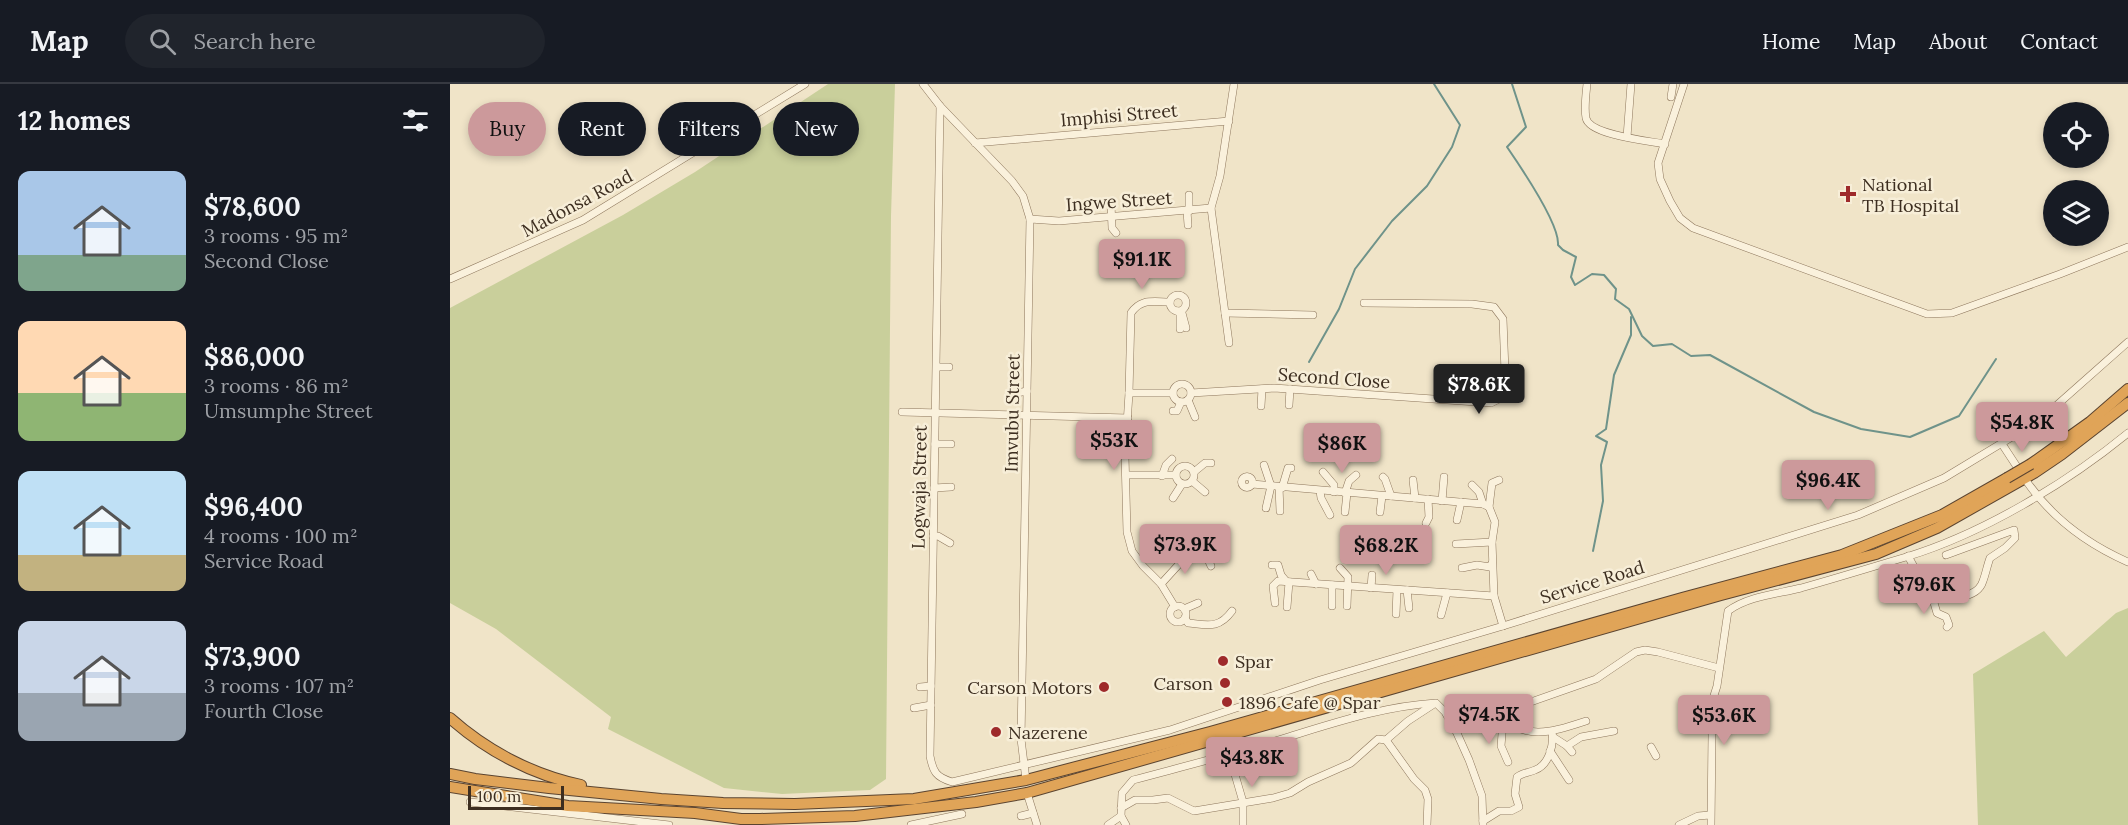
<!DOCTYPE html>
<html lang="en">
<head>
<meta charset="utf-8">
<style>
  :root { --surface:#171b24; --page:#20242c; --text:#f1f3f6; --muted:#9ea1a6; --line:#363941; --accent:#cc999b }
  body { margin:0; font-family:Lora,serif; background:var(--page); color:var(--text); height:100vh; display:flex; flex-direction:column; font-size:22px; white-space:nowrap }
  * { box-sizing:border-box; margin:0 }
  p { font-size:20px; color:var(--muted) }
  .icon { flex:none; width:33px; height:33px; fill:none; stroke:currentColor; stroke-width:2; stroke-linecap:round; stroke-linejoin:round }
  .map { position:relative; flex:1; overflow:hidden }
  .drawer { display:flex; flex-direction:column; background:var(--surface); width:450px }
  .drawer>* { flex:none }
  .guide { position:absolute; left:18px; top:18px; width:570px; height:54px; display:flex; gap:12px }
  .controls { position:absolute; left:1593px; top:18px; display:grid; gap:12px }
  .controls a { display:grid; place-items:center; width:66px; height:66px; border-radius:50%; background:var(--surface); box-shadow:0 3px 9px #0003; font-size:30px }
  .scale { position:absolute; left:18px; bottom:15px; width:96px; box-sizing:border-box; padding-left:6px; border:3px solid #3d2e20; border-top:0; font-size:16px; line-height:21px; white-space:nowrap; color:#3d2e20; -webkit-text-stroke:4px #f7eed8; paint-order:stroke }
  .price { position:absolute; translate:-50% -51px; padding:0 14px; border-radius:6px; background:var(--accent); color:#111; font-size:20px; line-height:39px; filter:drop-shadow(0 2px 3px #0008) }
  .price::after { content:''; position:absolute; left:50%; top:36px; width:18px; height:14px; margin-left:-9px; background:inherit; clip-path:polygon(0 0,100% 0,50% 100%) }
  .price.current { background:#222; color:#fff }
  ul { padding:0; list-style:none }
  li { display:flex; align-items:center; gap:18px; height:150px; padding:0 18px }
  li span { display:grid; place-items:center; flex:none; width:168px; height:120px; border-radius:12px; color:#555 }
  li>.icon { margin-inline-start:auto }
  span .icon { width:72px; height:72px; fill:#fffc; stroke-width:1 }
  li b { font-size:26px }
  h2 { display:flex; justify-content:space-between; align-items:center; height:72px; padding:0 18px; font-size:26px }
  .chip { padding:0 21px; border-radius:27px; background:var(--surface); box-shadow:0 3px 9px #0003; font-size:21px; line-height:54px }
  .chip.current { background:var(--accent); color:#111 }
  header { display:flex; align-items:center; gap:36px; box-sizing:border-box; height:84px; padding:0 30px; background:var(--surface); border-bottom:2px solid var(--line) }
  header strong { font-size:28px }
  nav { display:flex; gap:33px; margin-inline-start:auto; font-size:21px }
  .search { width:420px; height:54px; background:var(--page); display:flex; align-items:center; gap:15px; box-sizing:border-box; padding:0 21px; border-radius:33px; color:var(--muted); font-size:22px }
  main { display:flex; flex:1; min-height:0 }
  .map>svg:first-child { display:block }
</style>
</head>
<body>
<header>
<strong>Map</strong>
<div class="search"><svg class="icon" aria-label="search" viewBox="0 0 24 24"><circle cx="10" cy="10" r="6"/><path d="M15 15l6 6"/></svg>Search here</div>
<nav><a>Home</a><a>Map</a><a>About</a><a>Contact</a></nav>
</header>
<main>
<section class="drawer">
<h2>12 homes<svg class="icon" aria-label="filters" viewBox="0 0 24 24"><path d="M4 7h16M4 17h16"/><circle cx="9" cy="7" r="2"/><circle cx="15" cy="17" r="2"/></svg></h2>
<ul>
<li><span style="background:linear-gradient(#a9c7e8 70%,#7fa58c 0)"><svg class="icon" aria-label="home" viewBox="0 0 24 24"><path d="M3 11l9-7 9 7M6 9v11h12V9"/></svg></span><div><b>$78,600</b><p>3 rooms · 95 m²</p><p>Second Close</p></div></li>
<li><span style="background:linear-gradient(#ffd9b3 60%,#8fb573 0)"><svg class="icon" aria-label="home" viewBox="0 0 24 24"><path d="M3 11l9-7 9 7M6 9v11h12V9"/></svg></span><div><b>$86,000</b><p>3 rooms · 86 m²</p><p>Umsumphe Street</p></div></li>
<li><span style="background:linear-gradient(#bfe0f5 70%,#c2b280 0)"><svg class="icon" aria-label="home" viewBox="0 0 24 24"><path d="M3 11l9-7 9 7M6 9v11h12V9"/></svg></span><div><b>$96,400</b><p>4 rooms · 100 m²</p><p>Service Road</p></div></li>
<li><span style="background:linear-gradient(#c9d6e8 60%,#9aa5b1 0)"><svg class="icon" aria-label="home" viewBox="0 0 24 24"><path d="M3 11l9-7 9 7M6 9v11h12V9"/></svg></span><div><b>$73,900</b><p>3 rooms · 107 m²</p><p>Fourth Close</p></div></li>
</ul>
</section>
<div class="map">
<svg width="1678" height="741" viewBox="0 0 1678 741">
  <rect width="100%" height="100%" fill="#f0e4c8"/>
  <g fill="#c9cf9b">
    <path d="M 378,0 L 445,0 L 441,132 L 436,695 L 420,706 L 332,710 L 274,704 L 158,645 L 161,633 L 46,545 L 0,519 L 0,224 L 173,131 L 245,88 Z"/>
    <path d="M 1678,524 L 1678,741 L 1528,741 L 1523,590 L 1594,547 L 1616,573 L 1666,529 Z"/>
  </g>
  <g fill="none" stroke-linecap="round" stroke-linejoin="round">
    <g stroke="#6f938a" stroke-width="2">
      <path d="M 1062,0 L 1076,43 L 1057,63 C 1070,82 1110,140 1108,161 L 1113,166 L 1126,173 L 1121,193 L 1125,201 L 1142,190 L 1154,191 L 1166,205 L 1165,215 L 1179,225 L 1192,252 L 1203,262 L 1222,260 L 1241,272 L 1260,271 L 1364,328 L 1411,345 L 1460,353 L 1509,332 L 1546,275"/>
      <path d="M 859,278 L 889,225 L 905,185 L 942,137 L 977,102 L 1002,63 L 1010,41 L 984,0"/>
      <path d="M 1143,467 L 1153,417 L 1151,381 L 1157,358 L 1146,352 L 1156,345 L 1164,291 L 1181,251 L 1181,233"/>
    </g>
    <defs>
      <g id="minor">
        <path d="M 473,0 L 490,22 L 562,97 L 573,112 L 580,135 L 571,655 L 576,696"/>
        <path d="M 1137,0 C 1136,10 1134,24 1136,34 C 1139,51 1199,57 1215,60"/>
        <path d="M 1234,0 L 1208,79 L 1210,95 L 1220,117 L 1230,134 L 1243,144 L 1477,230 L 1502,229 L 1610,190 L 1678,163"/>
        <path d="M 1221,13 L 1223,0"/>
        <path d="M 490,22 L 480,672 C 483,688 486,693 502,698 L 720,646 L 870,596 L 1053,542 L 1408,431 L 1494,394 L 1590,336 L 1678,258"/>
        <path d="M 1177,53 L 1181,0"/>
        <path d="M 525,59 L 779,37"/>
        <path d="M 661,120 L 662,144 L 666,149"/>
        <path d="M 737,127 L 738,141"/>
        <path d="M 739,127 L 739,111"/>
        <path d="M 580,135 L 609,137 L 761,124"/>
        <path d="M 0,195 L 133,136 L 355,0"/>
        <circle cx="728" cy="219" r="8"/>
        <path d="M 720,218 C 703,218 691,214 681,229 L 679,309 L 675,372 L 677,448 L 682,467 L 693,482 L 711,500 L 725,523"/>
        <path d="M 727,227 L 730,229 L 730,245"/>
        <path d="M 732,229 L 736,244"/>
        <path d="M 775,229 L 863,231"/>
        <path d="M 779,259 L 761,124 L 770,92 L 784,0"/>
        <path d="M 487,283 L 499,283"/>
        <circle cx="732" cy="309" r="9"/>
        <path d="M 679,309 L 723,309"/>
        <path d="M 741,309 L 824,304 L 1041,319 L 1051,314 L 1055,288 L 1053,235 L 1044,223 L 1022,220 L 914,219"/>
        <path d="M 562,310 L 577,307"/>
        <path d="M 738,316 L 745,333"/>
        <path d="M 839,321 L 840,305"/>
        <path d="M 811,322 L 812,305"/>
        <path d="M 723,327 L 727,327 L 731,318"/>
        <path d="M 452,328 L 678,334"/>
        <path d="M 485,360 L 501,360"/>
        <path d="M 1552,360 L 1571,389"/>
        <path d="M 814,381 L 821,402 L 816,424"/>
        <circle cx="735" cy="391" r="9"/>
        <path d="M 744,388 L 755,379 L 761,379"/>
        <path d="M 873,388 L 884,401 L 884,408"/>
        <path d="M 677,391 L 726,391"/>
        <path d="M 712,392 L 716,381 L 722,375"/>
        <circle cx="797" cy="398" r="5.5"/>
        <path d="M 933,393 L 935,395 L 941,412"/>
        <path d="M 963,396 L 965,414"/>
        <path d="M 742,397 L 755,408"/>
        <path d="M 1577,398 C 1603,435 1637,460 1678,478"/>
        <path d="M 802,400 L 1021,419 L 1033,420 L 1039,423 L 1045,438 L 1042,458 L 1044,512 L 1053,542"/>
        <path d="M 1022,401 L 1029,408 L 1033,420"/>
        <path d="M 829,403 L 830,427"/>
        <path d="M 484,404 L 501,403"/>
        <path d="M 832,404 L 838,384 L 841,384"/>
        <path d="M 870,407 L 871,414 L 880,431"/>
        <path d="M 895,409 L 899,397 L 906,391"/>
        <path d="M 723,414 L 732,400"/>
        <path d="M 992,417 L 994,393"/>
        <path d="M 1039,423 L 1042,399 L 1049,396"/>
        <path d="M 895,428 L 897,409"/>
        <path d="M 930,428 L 932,412"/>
        <path d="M 1007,436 L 1011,418"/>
        <path d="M 976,439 L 979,433 L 978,415"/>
        <path d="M 483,452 L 488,452 L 500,459"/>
        <circle cx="747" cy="463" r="7"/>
        <path d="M 1006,460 L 1042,458"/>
        <path d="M 752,468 L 756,471 L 761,482"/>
        <path d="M 1458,472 L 1480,512 C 1496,514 1527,517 1533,497 C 1536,489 1537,482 1540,474 L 1555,464 L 1565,454 L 1564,446 L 1496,471"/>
        <path d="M 822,481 L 828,481 L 831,491 L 836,497"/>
        <path d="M 890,484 L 898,493 L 897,522"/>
        <path d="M 1012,484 L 1027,481 L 1040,483 L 1042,479"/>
        <path d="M 861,490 L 866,500"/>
        <path d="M 711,500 L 741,467"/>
        <path d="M 921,504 L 922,491"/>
        <path d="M 957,506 L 959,524"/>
        <path d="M 1482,512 L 1487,529 L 1496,533 L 1499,541 L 1497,543"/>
        <path d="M 825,519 L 823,502 L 828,497 L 1044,512"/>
        <path d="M 882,522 L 882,501"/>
        <circle cx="728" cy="530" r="8"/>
        <path d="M 837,523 L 839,498"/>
        <path d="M 734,525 L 748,519"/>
        <path d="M 946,530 L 947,506"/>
        <path d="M 991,531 L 997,509"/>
        <path d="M 735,534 L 738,539 C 758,541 769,545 782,527"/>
        <path d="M 470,603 L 481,602"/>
        <path d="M 464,624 L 481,621"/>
        <path d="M 1041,632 C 1082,654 1093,651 1136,637"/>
        <path d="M 1053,638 L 1051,662 L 1058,678"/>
        <path d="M 1006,647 L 1041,632 L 1146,595 L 1186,568 L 1195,566 L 1208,568 L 1269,584"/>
        <path d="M 1103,653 L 1117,662 L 1122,668"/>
        <path d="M 936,656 L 964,695 L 975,706 L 978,715 L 977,741"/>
        <path d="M 1117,662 L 1131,653 L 1164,647"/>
        <path d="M 1201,663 L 1206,672"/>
        <path d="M 1100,667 L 1119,696"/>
        <path d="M 779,670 L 793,718 L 793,741"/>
        <path d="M 577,709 L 587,741"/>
        <path d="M 20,718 L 219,741"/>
        <path d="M 671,724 L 685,716 L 703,716 L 718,714 L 744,727 L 823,714 L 840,709 L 858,698 L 901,679 L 928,655 L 936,656 L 958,637 L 984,620"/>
        <path d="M 571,732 L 583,729"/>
        <path d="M 1033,737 L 1049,727 L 1061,727 L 1069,723 L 1065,710 L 1067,693 C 1073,688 1079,689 1085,686 C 1099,681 1104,661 1102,648"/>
        <path d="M 461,741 L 512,730"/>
        <path d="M 658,741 L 671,732"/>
        <path d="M 676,741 L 671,732 L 672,709 L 683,696 C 735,682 787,669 838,653 C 887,638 935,622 986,619 L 995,628 L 1006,647 L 1019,676 L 1032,712 L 1033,741"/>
        <path d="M 1229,741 L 1248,732 L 1260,731"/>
        <path d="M 1261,741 L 1262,651 L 1260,624 L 1267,602 L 1278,527 C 1298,512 1327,510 1351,504 C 1387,494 1422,483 1456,473 C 1532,450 1617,399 1678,349"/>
      </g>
      <g id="highway">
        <path d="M 1581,380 L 1640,338 L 1678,305"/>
        <path d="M 0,634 C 37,667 83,691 131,701"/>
        <path d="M 0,690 L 25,695 L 99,704 L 211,715 L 273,719 L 345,720 L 464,715 L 576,696 L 760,648 L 1232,514 L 1392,471 L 1492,431 L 1557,394"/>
        <path d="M 0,703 L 118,722 L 245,729 L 291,735 L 310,735 L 405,732 L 526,718 L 577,709 L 1271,511 L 1426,470 L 1487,444 L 1584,389 L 1612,370 L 1678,319"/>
      </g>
    </defs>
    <use href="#minor" stroke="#8d765c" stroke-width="8"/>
    <use href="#highway" stroke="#5b4430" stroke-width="12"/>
    <use href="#minor" stroke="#faf1dc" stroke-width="7"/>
    <use href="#highway" stroke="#e0a458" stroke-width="10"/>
    <defs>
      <path id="highway-bridge" d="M 1557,394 L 1581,380"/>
    </defs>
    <use href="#highway-bridge" stroke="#5b4430" stroke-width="12" stroke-linecap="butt"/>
    <use href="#highway-bridge" stroke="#e0a458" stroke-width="10"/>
  </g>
  <g fill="#9e2a2b" stroke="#f7eed8" stroke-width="2">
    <path d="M1395 101h6v6h6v6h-6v6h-6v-6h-6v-6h6z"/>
    <circle cx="773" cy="577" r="6"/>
    <circle cx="775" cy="599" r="6"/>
    <circle cx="654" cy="603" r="6"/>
    <circle cx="777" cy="618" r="6"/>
    <circle cx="546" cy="648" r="6"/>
  </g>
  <g text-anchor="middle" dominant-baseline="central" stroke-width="5" stroke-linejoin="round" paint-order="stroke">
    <g font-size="18" fill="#3d2e20" stroke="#f7eed8">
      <text transform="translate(669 31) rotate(-5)">Imphisi Street</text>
      <text transform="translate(669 117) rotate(-4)">Ingwe Street</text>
      <text transform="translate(127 119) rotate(-28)">Madonsa Road</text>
      <text transform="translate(884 294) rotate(4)">Second Close</text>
      <text transform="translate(562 329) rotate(-89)">Imvubu Street</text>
      <text transform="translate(469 403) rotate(-89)">Logwaja Street</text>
      <text transform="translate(1142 498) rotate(-17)">Service Road</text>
    </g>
    <g font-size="18" fill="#3d2e20" stroke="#f7eed8" text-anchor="start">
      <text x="1412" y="100">National<tspan x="1412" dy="21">TB Hospital</tspan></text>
      <text x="785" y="577">Spar</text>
      <text x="763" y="599" text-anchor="end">Carson</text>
      <text x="642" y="603" text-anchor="end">Carson Motors</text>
      <text x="789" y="618">1896 Cafe @ Spar</text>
      <text x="558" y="648">Nazerene</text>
    </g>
  </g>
</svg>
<div class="controls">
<a><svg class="icon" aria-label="locate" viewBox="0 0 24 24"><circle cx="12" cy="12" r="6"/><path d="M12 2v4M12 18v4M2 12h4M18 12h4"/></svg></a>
<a><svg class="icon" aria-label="layers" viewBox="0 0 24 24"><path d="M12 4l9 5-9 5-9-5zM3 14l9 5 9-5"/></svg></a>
</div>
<div class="scale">100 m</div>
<b class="price" style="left:692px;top:206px">$91.1K</b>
<b class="price current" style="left:1029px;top:331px">$78.6K</b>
<b class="price" style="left:1572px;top:369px">$54.8K</b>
<b class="price" style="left:664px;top:387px">$53K</b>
<b class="price" style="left:892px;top:390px">$86K</b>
<b class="price" style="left:1378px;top:427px">$96.4K</b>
<b class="price" style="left:735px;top:491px">$73.9K</b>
<b class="price" style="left:936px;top:492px">$68.2K</b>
<b class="price" style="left:1474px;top:531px">$79.6K</b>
<b class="price" style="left:1039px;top:661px">$74.5K</b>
<b class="price" style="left:1274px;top:662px">$53.6K</b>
<b class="price" style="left:802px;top:704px">$43.8K</b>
<div class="guide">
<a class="chip current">Buy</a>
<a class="chip">Rent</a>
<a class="chip">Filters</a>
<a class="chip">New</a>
</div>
</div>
</main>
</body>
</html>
